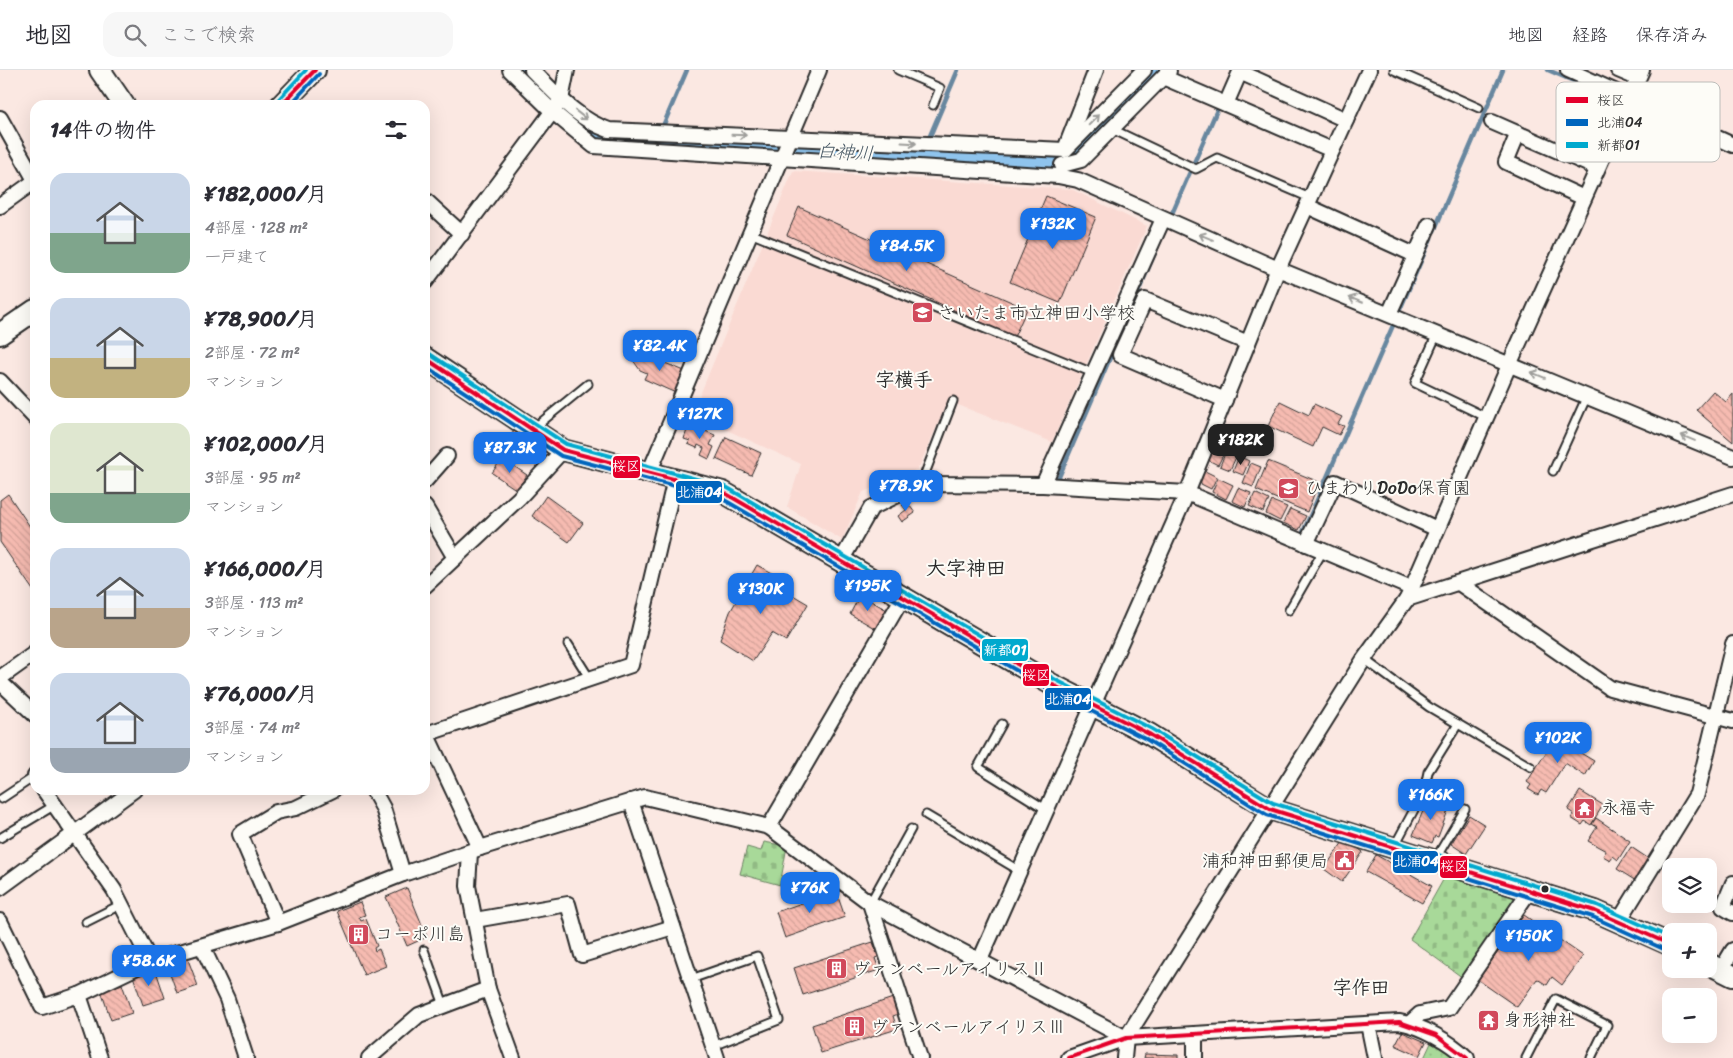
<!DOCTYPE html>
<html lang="ja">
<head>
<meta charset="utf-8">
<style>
  :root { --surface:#fff; --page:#f7f7f7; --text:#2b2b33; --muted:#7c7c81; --line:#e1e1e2; --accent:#1a73e8 }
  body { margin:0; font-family:Sriracha,"Klee One",sans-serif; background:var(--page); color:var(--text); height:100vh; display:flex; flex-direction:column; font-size:19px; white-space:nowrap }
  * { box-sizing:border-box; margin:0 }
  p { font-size:16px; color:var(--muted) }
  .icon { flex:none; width:28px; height:28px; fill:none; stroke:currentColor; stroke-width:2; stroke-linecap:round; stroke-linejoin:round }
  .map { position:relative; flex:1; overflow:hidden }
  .panel { position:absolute; left:30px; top:30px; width:400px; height:695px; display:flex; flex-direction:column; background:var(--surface); border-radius:15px; box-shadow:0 5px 20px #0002 }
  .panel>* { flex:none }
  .buttons { position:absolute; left:1662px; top:788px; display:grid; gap:10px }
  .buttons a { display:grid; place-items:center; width:55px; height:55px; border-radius:10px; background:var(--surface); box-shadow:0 5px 20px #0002; font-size:25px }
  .price { position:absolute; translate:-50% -42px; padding:0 11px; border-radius:10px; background:var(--accent); color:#fff; font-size:16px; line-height:32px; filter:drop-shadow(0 1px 2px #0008) }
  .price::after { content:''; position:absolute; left:50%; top:30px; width:15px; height:11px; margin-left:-8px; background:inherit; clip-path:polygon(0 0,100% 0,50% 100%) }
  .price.on { background:#222; color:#fff }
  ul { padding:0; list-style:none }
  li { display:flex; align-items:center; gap:15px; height:125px; padding:0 20px }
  li span { display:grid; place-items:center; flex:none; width:140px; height:100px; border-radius:15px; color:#555 }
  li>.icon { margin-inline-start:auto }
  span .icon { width:60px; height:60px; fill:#fffc; stroke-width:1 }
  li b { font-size:21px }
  h2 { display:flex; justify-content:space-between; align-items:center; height:60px; padding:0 20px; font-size:21px }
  header { display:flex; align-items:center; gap:30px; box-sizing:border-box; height:70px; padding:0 25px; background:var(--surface); border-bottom:1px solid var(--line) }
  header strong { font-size:24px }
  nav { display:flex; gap:28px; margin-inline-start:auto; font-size:18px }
  .search { width:350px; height:45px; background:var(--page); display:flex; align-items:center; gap:12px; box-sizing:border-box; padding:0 18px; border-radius:15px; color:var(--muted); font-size:19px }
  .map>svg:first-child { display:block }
</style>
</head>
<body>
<header>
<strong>地図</strong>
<div class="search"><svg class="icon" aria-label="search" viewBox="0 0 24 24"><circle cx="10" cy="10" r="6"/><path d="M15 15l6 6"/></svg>ここで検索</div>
<nav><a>地図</a><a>経路</a><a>保存済み</a></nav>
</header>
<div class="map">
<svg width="1733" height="988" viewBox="0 0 1733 988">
  <defs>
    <pattern id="cemetery-stones" width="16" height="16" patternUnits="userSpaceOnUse" patternTransform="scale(1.25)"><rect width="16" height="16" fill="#a8d999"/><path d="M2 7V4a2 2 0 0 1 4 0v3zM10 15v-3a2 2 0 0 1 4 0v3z" fill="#91ba84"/></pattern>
    <pattern id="park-dots" width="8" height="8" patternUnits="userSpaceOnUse" patternTransform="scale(1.25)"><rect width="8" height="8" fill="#a8d999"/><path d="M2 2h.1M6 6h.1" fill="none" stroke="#91ba84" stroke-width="1.8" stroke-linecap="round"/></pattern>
    <pattern id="building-back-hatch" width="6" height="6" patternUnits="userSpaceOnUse" patternTransform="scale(1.25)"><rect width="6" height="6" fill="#f6bbb1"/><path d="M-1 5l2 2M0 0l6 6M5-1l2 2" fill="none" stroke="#d3a198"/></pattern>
  </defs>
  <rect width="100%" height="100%" fill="#fbe8e2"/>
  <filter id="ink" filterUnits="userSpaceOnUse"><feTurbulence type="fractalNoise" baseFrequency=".02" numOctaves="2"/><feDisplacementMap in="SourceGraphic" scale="10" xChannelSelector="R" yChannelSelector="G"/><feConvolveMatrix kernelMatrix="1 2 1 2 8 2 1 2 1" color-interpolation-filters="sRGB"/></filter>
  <g filter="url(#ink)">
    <path fill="#fadad3" d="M 793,101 L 1071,119 L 1147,156 L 1052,372 L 948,331 L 918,399 L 863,422 L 842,470 L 787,437 L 801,394 L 692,344 Z"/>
    <g fill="url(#cemetery-stones)" stroke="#6a8262">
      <path d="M 764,772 L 787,776 L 780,815 L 740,804 L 747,777 L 761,781 Z"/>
      <path d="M 1447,803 L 1518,827 L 1463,908 L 1410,869 Z"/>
    </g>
    <path fill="url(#park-dots)" stroke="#6a8262" d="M 1431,973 L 1452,984 L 1454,988 L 1424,988 Z"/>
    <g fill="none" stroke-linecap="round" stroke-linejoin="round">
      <g stroke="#67879f" stroke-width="4.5">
        <path d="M 1548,0 L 1645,42"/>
        <path d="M 657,70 L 687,0"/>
        <path d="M 921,87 L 958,0"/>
        <path d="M 1170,148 L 1220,33"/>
        <path d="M 1434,161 L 1503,0"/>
        <path d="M 1058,409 L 1157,178"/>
        <path d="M 1301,467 L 1431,168"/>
      </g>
      <path stroke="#8fc4ed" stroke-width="28" d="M 521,0 L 580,55 L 602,68 L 725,73 L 811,81 L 1042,94 L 1066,90 L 1157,0"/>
    </g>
    <g fill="url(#building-back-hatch)" stroke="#2b2b2b">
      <path d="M 1046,126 L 1096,147 L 1060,233 L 1010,212 Z"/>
      <path d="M 799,137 L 1027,239 L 1014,267 L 787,165 Z"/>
      <path d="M 633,280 L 687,302 L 678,324 L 644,309 L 647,303 L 640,300 L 630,286 Z"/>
      <path d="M 1713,321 L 1726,332 L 1733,324 L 1733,372 L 1696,340 Z"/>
      <path d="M 1280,331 L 1309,345 L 1314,334 L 1342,347 L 1338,354 L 1344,356 L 1339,365 L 1322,357 L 1313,377 L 1268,356 Z"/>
      <path d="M 689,354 L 715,365 L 710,375 L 714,377 L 709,389 L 701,385 L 704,378 L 698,375 L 697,378 L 688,374 L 690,371 L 684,369 Z"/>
      <path d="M 514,361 L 539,377 L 529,392 L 504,376 Z"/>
      <path d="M 726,367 L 761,383 L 751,405 L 716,389 Z"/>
      <path d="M 1215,376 L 1225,381 L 1218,395 L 1208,390 Z"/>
      <path d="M 1226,381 L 1237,385 L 1230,400 L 1220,396 Z"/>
      <path d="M 1239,386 L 1249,391 L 1243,405 L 1233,401 Z"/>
      <path d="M 502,388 L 527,405 L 517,420 L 492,403 Z"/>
      <path d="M 1268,391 L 1319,412 L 1307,442 L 1256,420 Z"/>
      <path d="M 1251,393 L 1261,397 L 1253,417 L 1243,413 Z"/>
      <path d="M 1203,400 L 1217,407 L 1211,419 L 1197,412 Z"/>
      <path d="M 1218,408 L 1233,415 L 1226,429 L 1212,422 Z"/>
      <path d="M 1238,418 L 1251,423 L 1245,437 L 1232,431 Z"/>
      <path d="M 1255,423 L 1269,430 L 1263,442 L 1249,436 Z"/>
      <path d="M 8,424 L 35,464 L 35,523 L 0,472 L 0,430 Z"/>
      <path d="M 546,426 L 583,453 L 569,472 L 532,446 Z"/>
      <path d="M 1272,431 L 1287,437 L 1280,451 L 1266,444 Z"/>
      <path d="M 907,432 L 915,443 L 902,452 L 898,446 L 906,440 L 902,435 Z"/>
      <path d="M 1290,439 L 1306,446 L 1299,460 L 1283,453 Z"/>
      <path d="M 757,495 L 775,505 L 771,512 L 808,534 L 786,571 L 772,563 L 753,591 L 720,570 L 730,542 Z"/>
      <path d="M 860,525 L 887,540 L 876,559 L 850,544 Z"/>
      <path d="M 1556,667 L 1564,672 L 1567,667 L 1578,673 L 1574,679 L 1594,691 L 1585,706 L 1565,693 L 1546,723 L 1541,720 L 1538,725 L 1528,719 L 1531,715 L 1527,712 Z"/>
      <path d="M 1580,721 L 1603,735 L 1591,755 L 1585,751 L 1582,755 L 1571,748 L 1574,744 L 1568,740 Z"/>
      <path d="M 1428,729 L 1449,738 L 1438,767 L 1435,766 L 1432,773 L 1413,765 Z"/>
      <path d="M 1469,745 L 1485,755 L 1466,784 L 1451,774 Z"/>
      <path d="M 1596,748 L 1630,771 L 1618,790 L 1613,786 L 1610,790 L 1603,786 L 1606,781 L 1588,771 L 1597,757 L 1592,754 Z"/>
      <path d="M 1345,769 L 1363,782 L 1342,812 L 1324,799 Z"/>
      <path d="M 1631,777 L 1649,789 L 1636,811 L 1617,799 Z"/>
      <path d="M 1376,785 L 1432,816 L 1422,833 L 1366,802 Z"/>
      <path d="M 407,818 L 427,867 L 407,876 L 386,827 Z"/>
      <path d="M 836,821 L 845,847 L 785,868 L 776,842 Z"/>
      <path d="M 360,832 L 365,845 L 359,847 L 361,851 L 366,849 L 377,876 L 374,878 L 375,881 L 379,879 L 386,896 L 364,905 L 337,841 Z"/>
      <path d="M 1524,845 L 1583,886 L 1562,915 L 1552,907 L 1547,915 L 1537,909 L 1517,937 L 1478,910 Z"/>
      <path d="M 873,872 L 878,887 L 875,888 L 879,900 L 803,925 L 794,898 Z"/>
      <path d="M 187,887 L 198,916 L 177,923 L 167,895 Z"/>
      <path d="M 155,898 L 165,928 L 143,935 L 133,906 Z"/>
      <path d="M 122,914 L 132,943 L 111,950 L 101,921 Z"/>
      <path d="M 893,928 L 898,944 L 893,946 L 897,959 L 821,983 L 812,955 Z"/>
      <path d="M 1402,962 L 1426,972 L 1419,986 L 1395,975 Z"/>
      <path d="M 1145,984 L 1178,985 L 1178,988 L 1144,988 Z"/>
    </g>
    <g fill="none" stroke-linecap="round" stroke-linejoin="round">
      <defs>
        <g id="lane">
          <path d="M 898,0 L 940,18 L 933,35"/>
          <path d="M 1394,0 L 1479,38"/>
          <path d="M 1112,59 L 1196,99 L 1217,88 L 1310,128"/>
          <path d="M 750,163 L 1093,303"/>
          <path d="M 1437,264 L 1415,313 L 1486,347"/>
          <path d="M 534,358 L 588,314"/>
          <path d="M 1553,401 L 1587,326"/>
          <path d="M 921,414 L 953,331"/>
          <path d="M 1289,540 L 1323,481"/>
          <path d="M 568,574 L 590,609"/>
          <path d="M 1364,589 L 1429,637 L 1531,697"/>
          <path d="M 1002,654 L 978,697 L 1047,740"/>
          <path d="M 1,729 L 34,707"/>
          <path d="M 926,745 L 1020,801"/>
          <path d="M 0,768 L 55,735"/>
          <path d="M 1394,777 L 1424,721 L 1428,702 L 1458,654"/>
          <path d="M 1436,788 L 1465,739"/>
          <path d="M 870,833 L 911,759"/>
          <path d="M 86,852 L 122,834"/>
          <path d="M 424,880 L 444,935"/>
          <path d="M 691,909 L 757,886 L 779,950 L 713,976"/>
          <path d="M 1526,988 L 1556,929 L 1607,955 L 1591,988"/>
        </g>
        <g id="street">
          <path d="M 510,0 L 553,42 L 594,76 L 1058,106 L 1078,110 L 1278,199 L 1733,387"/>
          <path d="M 532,0 C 555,23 578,50 609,60 L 1065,80 L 1144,0"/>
          <path d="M 1568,0 L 1733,75"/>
          <path d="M 1618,0 L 1637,8"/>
          <path d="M 1163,7 L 1332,80"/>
          <path d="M 1226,34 L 1240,2 L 1346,50"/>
          <path d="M 0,48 L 35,110"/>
          <path d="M 1492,52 L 1597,98"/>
          <path d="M 1518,63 L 1506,92 L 1584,128"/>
          <path d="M 1067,74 L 1096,0"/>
          <path d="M 1062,95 L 1081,90 L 1169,1"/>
          <path d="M 425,130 L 462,164"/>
          <path d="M 0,136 L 35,111"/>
          <path d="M 1307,136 L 1415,185"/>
          <path d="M 425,212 L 561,30 L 567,0"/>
          <path d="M 1389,244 L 1429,155"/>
          <path d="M 0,311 L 35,348"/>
          <path d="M 1225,330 L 1120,285 L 1145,230 L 1248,273"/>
          <path d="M 649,403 L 819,0"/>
          <path d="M 425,411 L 447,386"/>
          <path d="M 1043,415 L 1163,149"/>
          <path d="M 425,437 L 455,488"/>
          <path d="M 1306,474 L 1335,412 L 1437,459"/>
          <path d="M 841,491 L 871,438 L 921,414 L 1043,415 L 1187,423 L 1411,518"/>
          <path d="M 1459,513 L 1610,618 L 1733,651"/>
          <path d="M 425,516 L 519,428 L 563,380"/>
          <path d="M 1407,529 L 1733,424"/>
          <path d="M 0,608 L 35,583"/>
          <path d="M 0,612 L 35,645"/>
          <path d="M 425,661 L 480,778"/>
          <path d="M 426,664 L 631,595 L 675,409"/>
          <path d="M 35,706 L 35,708"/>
          <path d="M 44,720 L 114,820 L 150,891"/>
          <path d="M 373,720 L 383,738 L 403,804"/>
          <path d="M 631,731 L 717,988"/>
          <path d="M 769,757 L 903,527"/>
          <path d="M 470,782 L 468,816 L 488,919 L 513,988"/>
          <path d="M 1733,813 L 1723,837 L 1733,843"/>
          <path d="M 0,818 L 134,720"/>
          <path d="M 870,833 L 920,988"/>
          <path d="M 475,850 L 568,834 L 582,885 L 673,857"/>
          <path d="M 0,851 L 42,937 L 79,925 L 150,891 L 278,853 L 403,804 L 480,778 L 645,727 L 769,757 L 870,833 L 1126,968"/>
          <path d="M 1619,851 L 1697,724 L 1733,574"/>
          <path d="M 278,853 L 240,764 L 276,742 L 296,738 L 333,720"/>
          <path d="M 202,876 L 227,929 L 246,988"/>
          <path d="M 980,890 L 1187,423 L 1278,199 L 1369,0"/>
          <path d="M 1721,900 L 1733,880"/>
          <path d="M 79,925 L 100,988"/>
          <path d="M 1368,954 L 1375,988"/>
          <path d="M 1409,954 L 1420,944 L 1449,938 L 1530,820"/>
          <path d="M 1195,964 L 1195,988"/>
          <path d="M 369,988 L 419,945 L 488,919"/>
          <path d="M 1069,988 L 1126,968 L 1399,952 C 1423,956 1450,972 1467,988"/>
          <path d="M 1124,988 L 1126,968 L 1364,589 L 1407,529 L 1510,293 L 1642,0"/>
        </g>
        <g id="secondary">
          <path d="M 100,0 L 124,35"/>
          <path d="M 281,35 L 315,0"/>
          <path d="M 0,264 L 35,240"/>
          <path d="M 425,288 L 563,380 L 723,422 L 1053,615 L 1149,664 L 1270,739 L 1595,841 L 1671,875"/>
          <path d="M 1709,894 L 1733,906"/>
        </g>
      </defs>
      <use href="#lane" stroke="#2b2b2b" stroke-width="11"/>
      <use href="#street" stroke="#2b2b2b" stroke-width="18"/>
      <use href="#secondary" stroke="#2b2b2b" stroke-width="24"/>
      <use href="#lane" stroke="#fdfcf7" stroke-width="7"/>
      <use href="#street" stroke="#fdfcf7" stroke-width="14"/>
      <use href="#secondary" stroke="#fdfcf7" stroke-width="20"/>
      <defs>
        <g id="bus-1">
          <path d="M 281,35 L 315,0"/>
          <path d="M 425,288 L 563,380 L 723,422 L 1053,615 L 1149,664 L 1270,739 L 1595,841 L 1671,875"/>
          <path d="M 1069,988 L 1126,968 L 1399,952 L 1436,965 L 1467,988"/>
        </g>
        <g id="bus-2">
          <path d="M 290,35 L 319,4"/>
          <path d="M 425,296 L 561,386 L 721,428 L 1050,620 L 1146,669 L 1267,745 L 1593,847 L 1668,881"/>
        </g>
        <g id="bus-3">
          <path d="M 277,31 L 306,0"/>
          <path d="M 428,283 L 566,374 L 726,417 L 1056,610 L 1152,659 L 1273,733 L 1597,835 L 1671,868"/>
        </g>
      </defs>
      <use href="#bus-1" stroke="#fdfcf7" stroke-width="8"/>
      <use href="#bus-2" stroke="#fdfcf7" stroke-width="8"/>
      <use href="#bus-3" stroke="#fdfcf7" stroke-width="8"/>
      <use href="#bus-1" stroke="#e4002b" stroke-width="4"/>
      <use href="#bus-2" stroke="#0065bd" stroke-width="4"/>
      <use href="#bus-3" stroke="#00a9ce" stroke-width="4"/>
    </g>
    <defs><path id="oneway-shaft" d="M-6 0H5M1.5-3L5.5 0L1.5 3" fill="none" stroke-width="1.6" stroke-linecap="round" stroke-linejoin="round" transform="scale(1.25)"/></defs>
    <g stroke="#9e9e9b">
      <use href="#oneway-shaft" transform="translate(581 45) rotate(38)"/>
      <use href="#oneway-shaft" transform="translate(1094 50) rotate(-45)"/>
      <use href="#oneway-shaft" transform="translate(739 65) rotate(2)"/>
      <use href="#oneway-shaft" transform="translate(909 73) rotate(3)"/>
      <use href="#oneway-shaft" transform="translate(1206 167) rotate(-157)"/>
      <use href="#oneway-shaft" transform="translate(1356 230) rotate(-158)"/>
      <use href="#oneway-shaft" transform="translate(1538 305) rotate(-157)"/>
      <use href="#oneway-shaft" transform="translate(1688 368) rotate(-157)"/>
    </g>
  </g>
  <defs>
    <symbol id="school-square" viewBox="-11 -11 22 22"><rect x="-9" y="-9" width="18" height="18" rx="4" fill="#d1495b" stroke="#fdfcf7"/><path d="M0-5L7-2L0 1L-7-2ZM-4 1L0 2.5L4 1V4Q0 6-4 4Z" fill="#fff"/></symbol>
    <symbol id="temple-square" viewBox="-11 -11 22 22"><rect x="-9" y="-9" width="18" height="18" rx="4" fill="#d1495b" stroke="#fdfcf7"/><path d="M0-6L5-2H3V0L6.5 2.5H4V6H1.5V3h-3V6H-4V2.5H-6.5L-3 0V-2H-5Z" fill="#fff"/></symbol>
    <symbol id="civic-square" viewBox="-11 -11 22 22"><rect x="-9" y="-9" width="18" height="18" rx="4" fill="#d1495b" stroke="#fdfcf7"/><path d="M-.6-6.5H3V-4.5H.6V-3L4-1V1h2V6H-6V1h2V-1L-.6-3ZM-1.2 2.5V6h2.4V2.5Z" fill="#fff"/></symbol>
    <symbol id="building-square" viewBox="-11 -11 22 22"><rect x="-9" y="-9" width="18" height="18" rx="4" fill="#d1495b" stroke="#fdfcf7"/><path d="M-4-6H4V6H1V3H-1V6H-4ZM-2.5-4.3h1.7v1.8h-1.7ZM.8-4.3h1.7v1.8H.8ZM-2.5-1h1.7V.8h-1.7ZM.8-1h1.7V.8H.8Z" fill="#fff"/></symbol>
  </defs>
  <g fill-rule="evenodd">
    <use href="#school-square" x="910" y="230" width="25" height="25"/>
    <use href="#school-square" x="1276" y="406" width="25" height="25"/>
    <use href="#temple-square" x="1572" y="726" width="25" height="25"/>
    <use href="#civic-square" x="1332" y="778" width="25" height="25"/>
    <use href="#building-square" x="346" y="852" width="25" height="25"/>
    <use href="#building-square" x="824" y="886" width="25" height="25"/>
    <use href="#temple-square" x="1476" y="938" width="25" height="25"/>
    <use href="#building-square" x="842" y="944" width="25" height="25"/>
  </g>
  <circle fill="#2b2b2b" stroke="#fdfcf7" stroke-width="2" cx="1545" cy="819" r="4.5"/>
  <g text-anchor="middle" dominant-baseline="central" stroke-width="4" stroke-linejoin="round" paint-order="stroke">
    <g font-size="18" fill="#2b2b2b" stroke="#fdfcf7" text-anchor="start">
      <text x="938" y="243">さいたま市立神田小学校</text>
      <text x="1305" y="418">ひまわりDoDo保育園</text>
      <text x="1601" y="738">永福寺</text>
      <text x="1328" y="791" text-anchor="end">浦和神田郵便局</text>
      <text x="375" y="864">コーポ川島</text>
      <text x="852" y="899">ヴァンベールアイリスⅡ</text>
      <text x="1504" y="950">身形神社</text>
      <text x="870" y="957">ヴァンベールアイリスⅢ</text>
    </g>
    <g font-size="19" font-style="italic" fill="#495965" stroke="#fdfcf7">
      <text transform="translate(845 82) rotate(3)">白神川</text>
    </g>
    <g font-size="19" font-weight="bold" fill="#2b2b2b" stroke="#fdfcf7">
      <text x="904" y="309">字横手</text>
      <text x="1361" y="917">字作田</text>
    </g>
    <g font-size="20" font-weight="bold" fill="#2b2b2b" stroke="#fdfcf7">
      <text x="966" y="498">大字神田</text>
    </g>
  </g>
  <rect x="1556" y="12" width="164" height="80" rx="8" fill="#fdfcf7" stroke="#bebdba" stroke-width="1"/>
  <rect x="1566" y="27" width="22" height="6" fill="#e4002b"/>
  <rect x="1566" y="49" width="22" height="7" fill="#0065bd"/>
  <rect x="1566" y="72" width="22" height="6" fill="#00a9ce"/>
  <g font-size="14" fill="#2b2b2b">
    <text x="1597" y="35">桜区</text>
    <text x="1597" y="57">北浦04</text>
    <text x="1597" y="80">新都01</text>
  </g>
  <g stroke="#fdfcf7" stroke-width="2">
    <rect x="612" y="385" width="29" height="24" rx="5" fill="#e4002b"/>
    <rect x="675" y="410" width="48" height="24" rx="5" fill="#0065bd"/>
    <rect x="981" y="568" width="48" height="24" rx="5" fill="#00a9ce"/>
    <rect x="1022" y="593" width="28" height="24" rx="5" fill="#e4002b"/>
    <rect x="1044" y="617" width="48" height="24" rx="5" fill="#0065bd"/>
    <rect x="1392" y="780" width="47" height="24" rx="5" fill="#0065bd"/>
    <rect x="1439" y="785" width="29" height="24" rx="5" fill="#e4002b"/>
  </g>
  <g font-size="14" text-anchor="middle" font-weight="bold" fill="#fff">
    <text x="626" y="401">桜区</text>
    <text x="699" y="427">北浦04</text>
    <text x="1005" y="585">新都01</text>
    <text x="1036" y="610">桜区</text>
    <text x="1068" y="634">北浦04</text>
    <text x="1416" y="796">北浦04</text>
    <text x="1454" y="801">桜区</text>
  </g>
</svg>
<div class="buttons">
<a><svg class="icon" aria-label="layers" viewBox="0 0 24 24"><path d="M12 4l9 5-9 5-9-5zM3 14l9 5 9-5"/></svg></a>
<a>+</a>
<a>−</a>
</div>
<b class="price" style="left:1053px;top:180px">¥132K</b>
<b class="price" style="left:907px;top:202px">¥84.5K</b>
<b class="price" style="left:660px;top:302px">¥82.4K</b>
<b class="price" style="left:700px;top:370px">¥127K</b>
<b class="price on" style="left:1241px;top:396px">¥182K</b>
<b class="price" style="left:510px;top:404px">¥87.3K</b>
<b class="price" style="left:906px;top:442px">¥78.9K</b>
<b class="price" style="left:868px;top:542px">¥195K</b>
<b class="price" style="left:761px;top:545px">¥130K</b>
<b class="price" style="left:1558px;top:694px">¥102K</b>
<b class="price" style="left:1431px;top:751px">¥166K</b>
<b class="price" style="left:810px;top:844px">¥76K</b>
<b class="price" style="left:1529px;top:892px">¥150K</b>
<b class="price" style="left:149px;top:917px">¥58.6K</b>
<section class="panel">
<h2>14件の物件<svg class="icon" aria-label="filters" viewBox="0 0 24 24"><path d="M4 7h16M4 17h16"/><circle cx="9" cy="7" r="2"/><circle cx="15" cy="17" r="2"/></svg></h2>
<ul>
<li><span style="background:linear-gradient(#c9d6e8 60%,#7fa58c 0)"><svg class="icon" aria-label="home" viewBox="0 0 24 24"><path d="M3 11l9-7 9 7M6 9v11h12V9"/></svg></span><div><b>¥182,000/月</b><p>4部屋 · 128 m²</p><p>一戸建て</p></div></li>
<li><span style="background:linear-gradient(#c9d6e8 60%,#c2b280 0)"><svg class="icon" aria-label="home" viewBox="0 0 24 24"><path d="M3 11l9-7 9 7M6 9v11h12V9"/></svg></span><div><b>¥78,900/月</b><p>2部屋 · 72 m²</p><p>マンション</p></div></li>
<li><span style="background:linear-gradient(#dfe7d0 70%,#7fa58c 0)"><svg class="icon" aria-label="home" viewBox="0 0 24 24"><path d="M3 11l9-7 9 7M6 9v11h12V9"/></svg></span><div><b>¥102,000/月</b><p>3部屋 · 95 m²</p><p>マンション</p></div></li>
<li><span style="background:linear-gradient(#c9d6e8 60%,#b9a48a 0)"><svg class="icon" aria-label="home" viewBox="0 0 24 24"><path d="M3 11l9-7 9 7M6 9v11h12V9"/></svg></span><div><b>¥166,000/月</b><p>3部屋 · 113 m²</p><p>マンション</p></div></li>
<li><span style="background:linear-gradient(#c9d6e8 75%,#9aa5b1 0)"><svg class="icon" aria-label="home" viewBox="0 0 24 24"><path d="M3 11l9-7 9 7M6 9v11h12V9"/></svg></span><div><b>¥76,000/月</b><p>3部屋 · 74 m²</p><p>マンション</p></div></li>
</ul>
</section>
</div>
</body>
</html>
